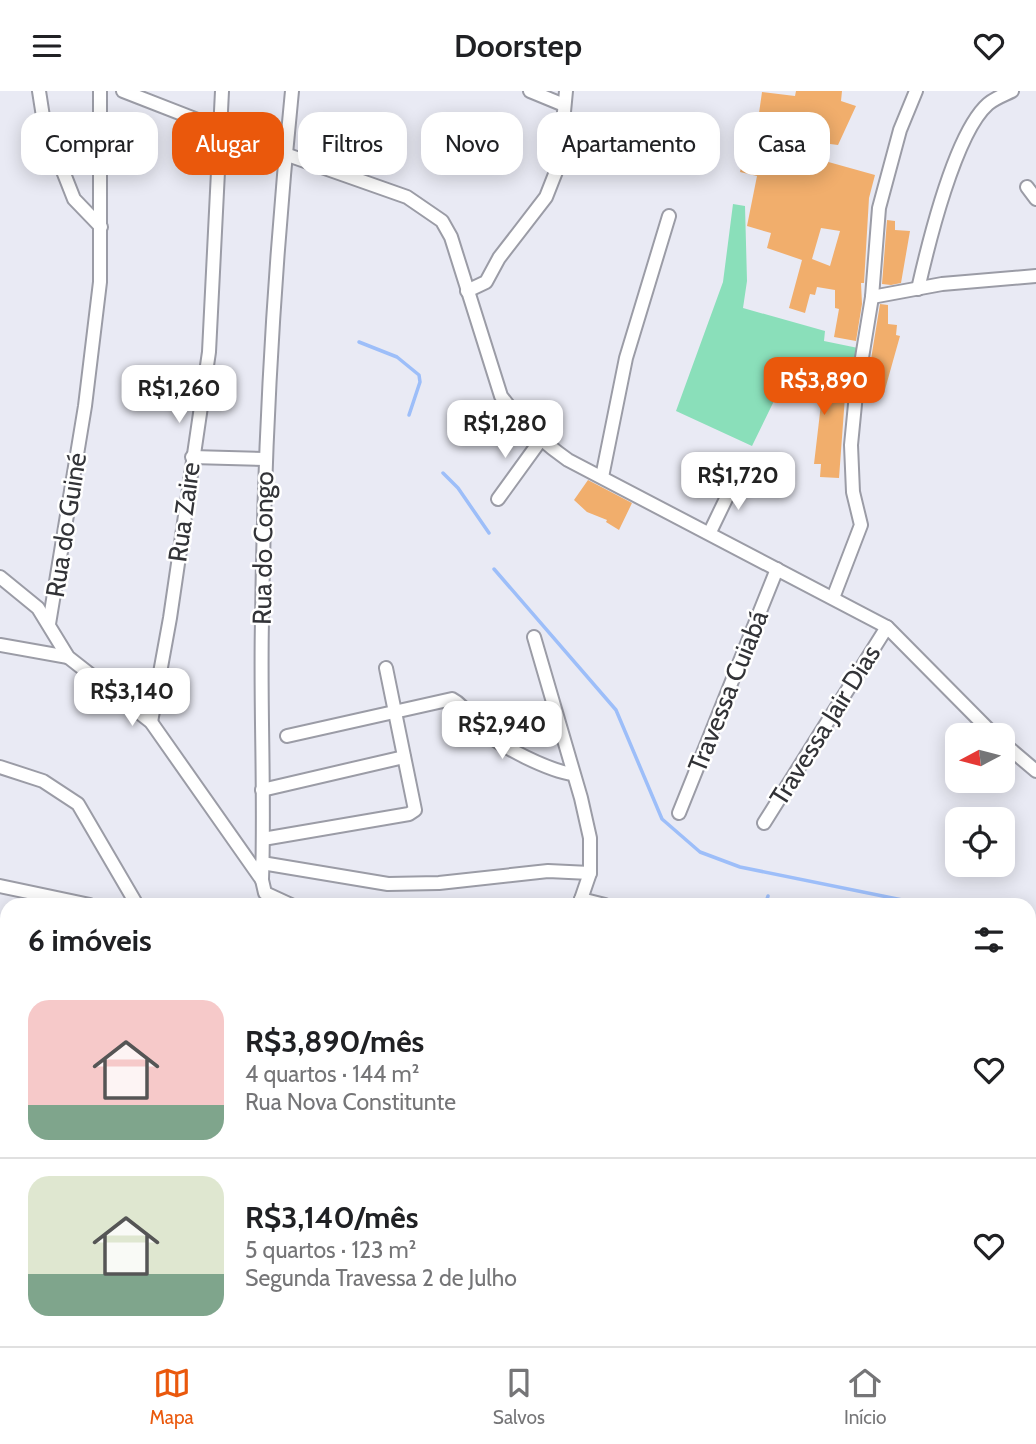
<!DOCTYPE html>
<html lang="pt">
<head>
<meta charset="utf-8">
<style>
  :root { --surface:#fff; --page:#f6f6f6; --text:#202124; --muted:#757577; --line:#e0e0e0; --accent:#ea580c }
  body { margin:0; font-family:Cabin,sans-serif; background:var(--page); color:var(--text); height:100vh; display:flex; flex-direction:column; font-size:26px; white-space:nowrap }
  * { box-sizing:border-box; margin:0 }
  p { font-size:23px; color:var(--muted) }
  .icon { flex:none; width:38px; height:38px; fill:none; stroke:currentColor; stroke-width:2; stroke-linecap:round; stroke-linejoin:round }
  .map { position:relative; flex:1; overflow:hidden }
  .panel { position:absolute; left:0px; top:807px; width:1036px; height:450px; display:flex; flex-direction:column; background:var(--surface); border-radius:21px 21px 0 0; box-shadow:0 4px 18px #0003 }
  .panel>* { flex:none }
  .guide { position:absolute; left:21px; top:21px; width:994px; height:63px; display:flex; gap:14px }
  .needle { width:46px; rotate:263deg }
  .tools { position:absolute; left:945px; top:632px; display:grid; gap:14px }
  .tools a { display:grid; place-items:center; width:70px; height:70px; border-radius:14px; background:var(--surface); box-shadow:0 4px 18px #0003; font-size:35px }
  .price { position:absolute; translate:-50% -60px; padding:0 16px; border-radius:14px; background:#fff; color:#222; font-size:23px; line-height:46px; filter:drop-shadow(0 2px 4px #0008) }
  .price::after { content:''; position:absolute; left:50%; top:42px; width:21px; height:16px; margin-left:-10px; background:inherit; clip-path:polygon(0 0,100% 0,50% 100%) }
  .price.on { background:var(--accent); color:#fff }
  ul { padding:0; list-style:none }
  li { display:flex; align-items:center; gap:21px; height:175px; padding:0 28px }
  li+li { border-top:2px solid var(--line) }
  li span { display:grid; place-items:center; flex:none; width:196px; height:140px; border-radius:21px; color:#555 }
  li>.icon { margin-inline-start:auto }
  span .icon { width:84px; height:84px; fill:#fffc; stroke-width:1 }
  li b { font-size:30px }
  h2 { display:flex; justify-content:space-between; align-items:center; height:84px; padding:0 28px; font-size:30px }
  .tag { padding:0 24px; border-radius:21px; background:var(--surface); box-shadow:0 4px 18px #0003; font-size:24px; line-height:63px }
  .tag.on { background:var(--accent); color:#fff }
  header { display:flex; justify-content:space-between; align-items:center; height:91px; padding:0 28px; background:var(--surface); font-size:32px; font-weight:600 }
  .tabs { display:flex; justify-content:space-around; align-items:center; height:98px; border-top:2px solid var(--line); background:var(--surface); font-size:19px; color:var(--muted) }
  .tabs a { display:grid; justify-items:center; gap:4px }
  .tabs .on { color:var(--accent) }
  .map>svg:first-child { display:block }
</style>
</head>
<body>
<header><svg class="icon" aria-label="menu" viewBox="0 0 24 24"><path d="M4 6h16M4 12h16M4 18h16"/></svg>Doorstep<svg class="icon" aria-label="heart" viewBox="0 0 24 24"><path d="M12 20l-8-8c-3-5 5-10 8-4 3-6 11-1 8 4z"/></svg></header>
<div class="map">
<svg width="1036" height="1255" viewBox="0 0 1036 1255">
  <rect width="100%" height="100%" fill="#e9eaf4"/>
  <path fill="#8adfba" d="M 733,113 L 745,115 L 747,190 L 743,217 L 825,240 L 824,250 L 858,257 L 851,292 L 792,273 L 752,355 L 676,320 L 723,191 Z"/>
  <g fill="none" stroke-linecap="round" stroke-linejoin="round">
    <g stroke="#9dbef9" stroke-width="3.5">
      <path d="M 359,251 L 397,266 L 419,284 L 420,291 L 409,324"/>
      <path d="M 443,382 L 458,397 L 489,442"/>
      <path d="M 494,478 L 616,619 L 662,728 L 700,761 L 740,776 L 927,814"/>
      <path d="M 765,814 L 768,805"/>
      <path d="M 1029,867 L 1036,869"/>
    </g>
  </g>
  <g fill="#f1ae6c" fill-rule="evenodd">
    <path d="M 796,0 L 842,0 L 841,10 L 856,15 L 838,54 L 807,50 L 808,26 L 759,22 L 762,1 L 795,5 Z"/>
    <path d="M 756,52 L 779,57 L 776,74 L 803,81 L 807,65 L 875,84 L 869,107 L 864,192 L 861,192 L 862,213 L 856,250 L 834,246 L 839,218 L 835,217 L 835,199 L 817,196 L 815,204 L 810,203 L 805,222 L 789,217 L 802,169 L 767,157 L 771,142 L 747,135 L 757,85 L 740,81 L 746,55 L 756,56 ZM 821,137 L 840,140 L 830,175 L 812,168 Z"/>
    <path d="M 887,129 L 895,130 L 895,139 L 910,140 L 901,192 L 891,194 L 882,193 Z"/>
    <path d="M 880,213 L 888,214 L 888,233 L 897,234 L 896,244 L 900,245 L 884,302 L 866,299 Z"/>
    <path d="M 810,280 L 846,292 L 839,387 L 820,386 L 821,373 L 814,373 L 821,313 L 782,296 L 788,283 L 808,289 Z"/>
    <path d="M 588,389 L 632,412 L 619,439 L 606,431 L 607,429 L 587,421 L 574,409 Z"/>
  </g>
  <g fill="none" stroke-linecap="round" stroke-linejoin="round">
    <defs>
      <g id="street">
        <path d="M 39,0 L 44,32 L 74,108 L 101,136"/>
        <path d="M 123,0 L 285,63 L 407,106 L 442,130 L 451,146 L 501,305 C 520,331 541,350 568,369 L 887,536 L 994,644"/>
        <path d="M 530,0 L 564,14"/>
        <path d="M 1027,96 L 1036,108"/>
        <path d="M 918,198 C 928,154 955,42 988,13 C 995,7 1004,4 1012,0"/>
        <path d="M 467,200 L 486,191 L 499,167 L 546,106 L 559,73 L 566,0"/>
        <path d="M 872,206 L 942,193 L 1036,185"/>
        <path d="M 192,366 L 265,368"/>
        <path d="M 602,386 L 626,267 L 669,125"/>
        <path d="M 498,408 L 540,350"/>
        <path d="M 710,441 L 737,385"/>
        <path d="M 0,486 L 38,517 L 68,566 L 151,631 L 262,789"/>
        <path d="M 833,507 L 861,434 L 853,401 L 851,354 L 856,303 L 872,206 L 879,117 L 900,39 L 916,0"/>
        <path d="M 49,533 L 85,315 L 100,191 L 100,0"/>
        <path d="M 534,546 L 581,707 L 590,747 L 590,782 L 579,814"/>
        <path d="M 0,554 L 68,566"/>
        <path d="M 151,631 L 170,527 L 209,261 L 222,0"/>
        <path d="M 287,645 L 452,608 C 464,614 473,629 483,639 C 500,656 550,680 573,683"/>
        <path d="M 1003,652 L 1036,680"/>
        <path d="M 0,676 L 43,690 L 78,713 L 137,814"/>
        <path d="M 262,699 L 404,666"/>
        <path d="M 679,722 L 777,478"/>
        <path d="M 764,732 L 887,536"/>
        <path d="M 263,748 L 409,723 L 415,719 L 386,577"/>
        <path d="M 262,772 L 388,793 L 439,792 L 548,780 L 590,782"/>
        <path d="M 0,795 L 90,814"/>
        <path d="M 581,808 L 605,814"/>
        <path d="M 291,814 L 265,802 L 262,789 C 265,703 260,616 262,530 C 264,353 274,176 292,0"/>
        <path d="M 1029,926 L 1036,925"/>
        <path d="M 1029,999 L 1036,999"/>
        <path d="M 0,1016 L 7,979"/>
        <path d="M 0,1167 L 7,1169"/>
        <path d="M 283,1250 L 283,1255"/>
        <path d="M 859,1250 L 861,1255"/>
        <path d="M 973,1250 L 987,1255"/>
        <path d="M 167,1255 L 167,1250"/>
        <path d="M 519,1255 L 519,1250"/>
      </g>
    </defs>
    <use href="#street" stroke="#9b9ca6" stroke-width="16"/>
    <use href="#street" stroke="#fff" stroke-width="12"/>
  </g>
  <g text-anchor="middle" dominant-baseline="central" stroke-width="5" stroke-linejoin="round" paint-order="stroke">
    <g font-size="26" fill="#323337" stroke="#fff">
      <text transform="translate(184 421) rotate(-82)">Rua Zaire</text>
      <text transform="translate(66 434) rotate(-81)">Rua do Guiné</text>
      <text transform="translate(263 457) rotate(-89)">Rua do Congo</text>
      <text transform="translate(728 600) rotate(-68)">Travessa Cuiabá</text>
      <text transform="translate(825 634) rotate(-58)">Travessa Jair Dias</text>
    </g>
  </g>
</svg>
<div class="tools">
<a><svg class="needle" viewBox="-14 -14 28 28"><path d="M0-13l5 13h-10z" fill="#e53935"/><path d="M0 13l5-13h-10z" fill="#757577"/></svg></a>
<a><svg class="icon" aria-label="locate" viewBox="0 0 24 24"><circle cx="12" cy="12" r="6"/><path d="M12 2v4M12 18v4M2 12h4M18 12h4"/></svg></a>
</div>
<b class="price on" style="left:824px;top:326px">R$3,890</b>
<b class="price" style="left:179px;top:334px">R$1,260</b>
<b class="price" style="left:505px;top:369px">R$1,280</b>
<b class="price" style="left:738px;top:421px">R$1,720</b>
<b class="price" style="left:132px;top:637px">R$3,140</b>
<b class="price" style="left:502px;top:670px">R$2,940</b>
<div class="guide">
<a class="tag">Comprar</a>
<a class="tag on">Alugar</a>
<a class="tag">Filtros</a>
<a class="tag">Novo</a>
<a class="tag">Apartamento</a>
<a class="tag">Casa</a>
</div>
<section class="panel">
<h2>6 imóveis<svg class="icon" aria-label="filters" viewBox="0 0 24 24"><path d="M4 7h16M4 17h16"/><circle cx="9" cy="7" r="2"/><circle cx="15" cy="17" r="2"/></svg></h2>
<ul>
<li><span style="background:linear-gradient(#f6c9c9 75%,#7fa58c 0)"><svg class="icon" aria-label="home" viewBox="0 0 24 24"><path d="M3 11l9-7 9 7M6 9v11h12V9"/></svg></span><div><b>R$3,890/mês</b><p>4 quartos · 144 m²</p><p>Rua Nova Constitunte</p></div><svg class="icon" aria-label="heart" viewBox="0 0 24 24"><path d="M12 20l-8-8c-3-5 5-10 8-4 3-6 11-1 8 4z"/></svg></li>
<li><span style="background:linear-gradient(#dfe7d0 70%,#7fa58c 0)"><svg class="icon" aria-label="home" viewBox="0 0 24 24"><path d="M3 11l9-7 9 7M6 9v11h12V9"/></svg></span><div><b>R$3,140/mês</b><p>5 quartos · 123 m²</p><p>Segunda Travessa 2 de Julho</p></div><svg class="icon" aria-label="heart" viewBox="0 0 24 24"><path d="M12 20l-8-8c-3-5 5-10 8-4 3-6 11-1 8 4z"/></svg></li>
</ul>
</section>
</div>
<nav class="tabs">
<a class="on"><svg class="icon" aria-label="map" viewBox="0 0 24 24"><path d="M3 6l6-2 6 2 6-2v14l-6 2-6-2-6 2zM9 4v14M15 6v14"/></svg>Mapa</a>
<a><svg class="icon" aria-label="saved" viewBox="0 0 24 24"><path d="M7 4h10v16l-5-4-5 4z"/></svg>Salvos</a>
<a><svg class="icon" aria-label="home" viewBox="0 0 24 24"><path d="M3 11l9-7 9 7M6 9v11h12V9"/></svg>Início</a>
</nav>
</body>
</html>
